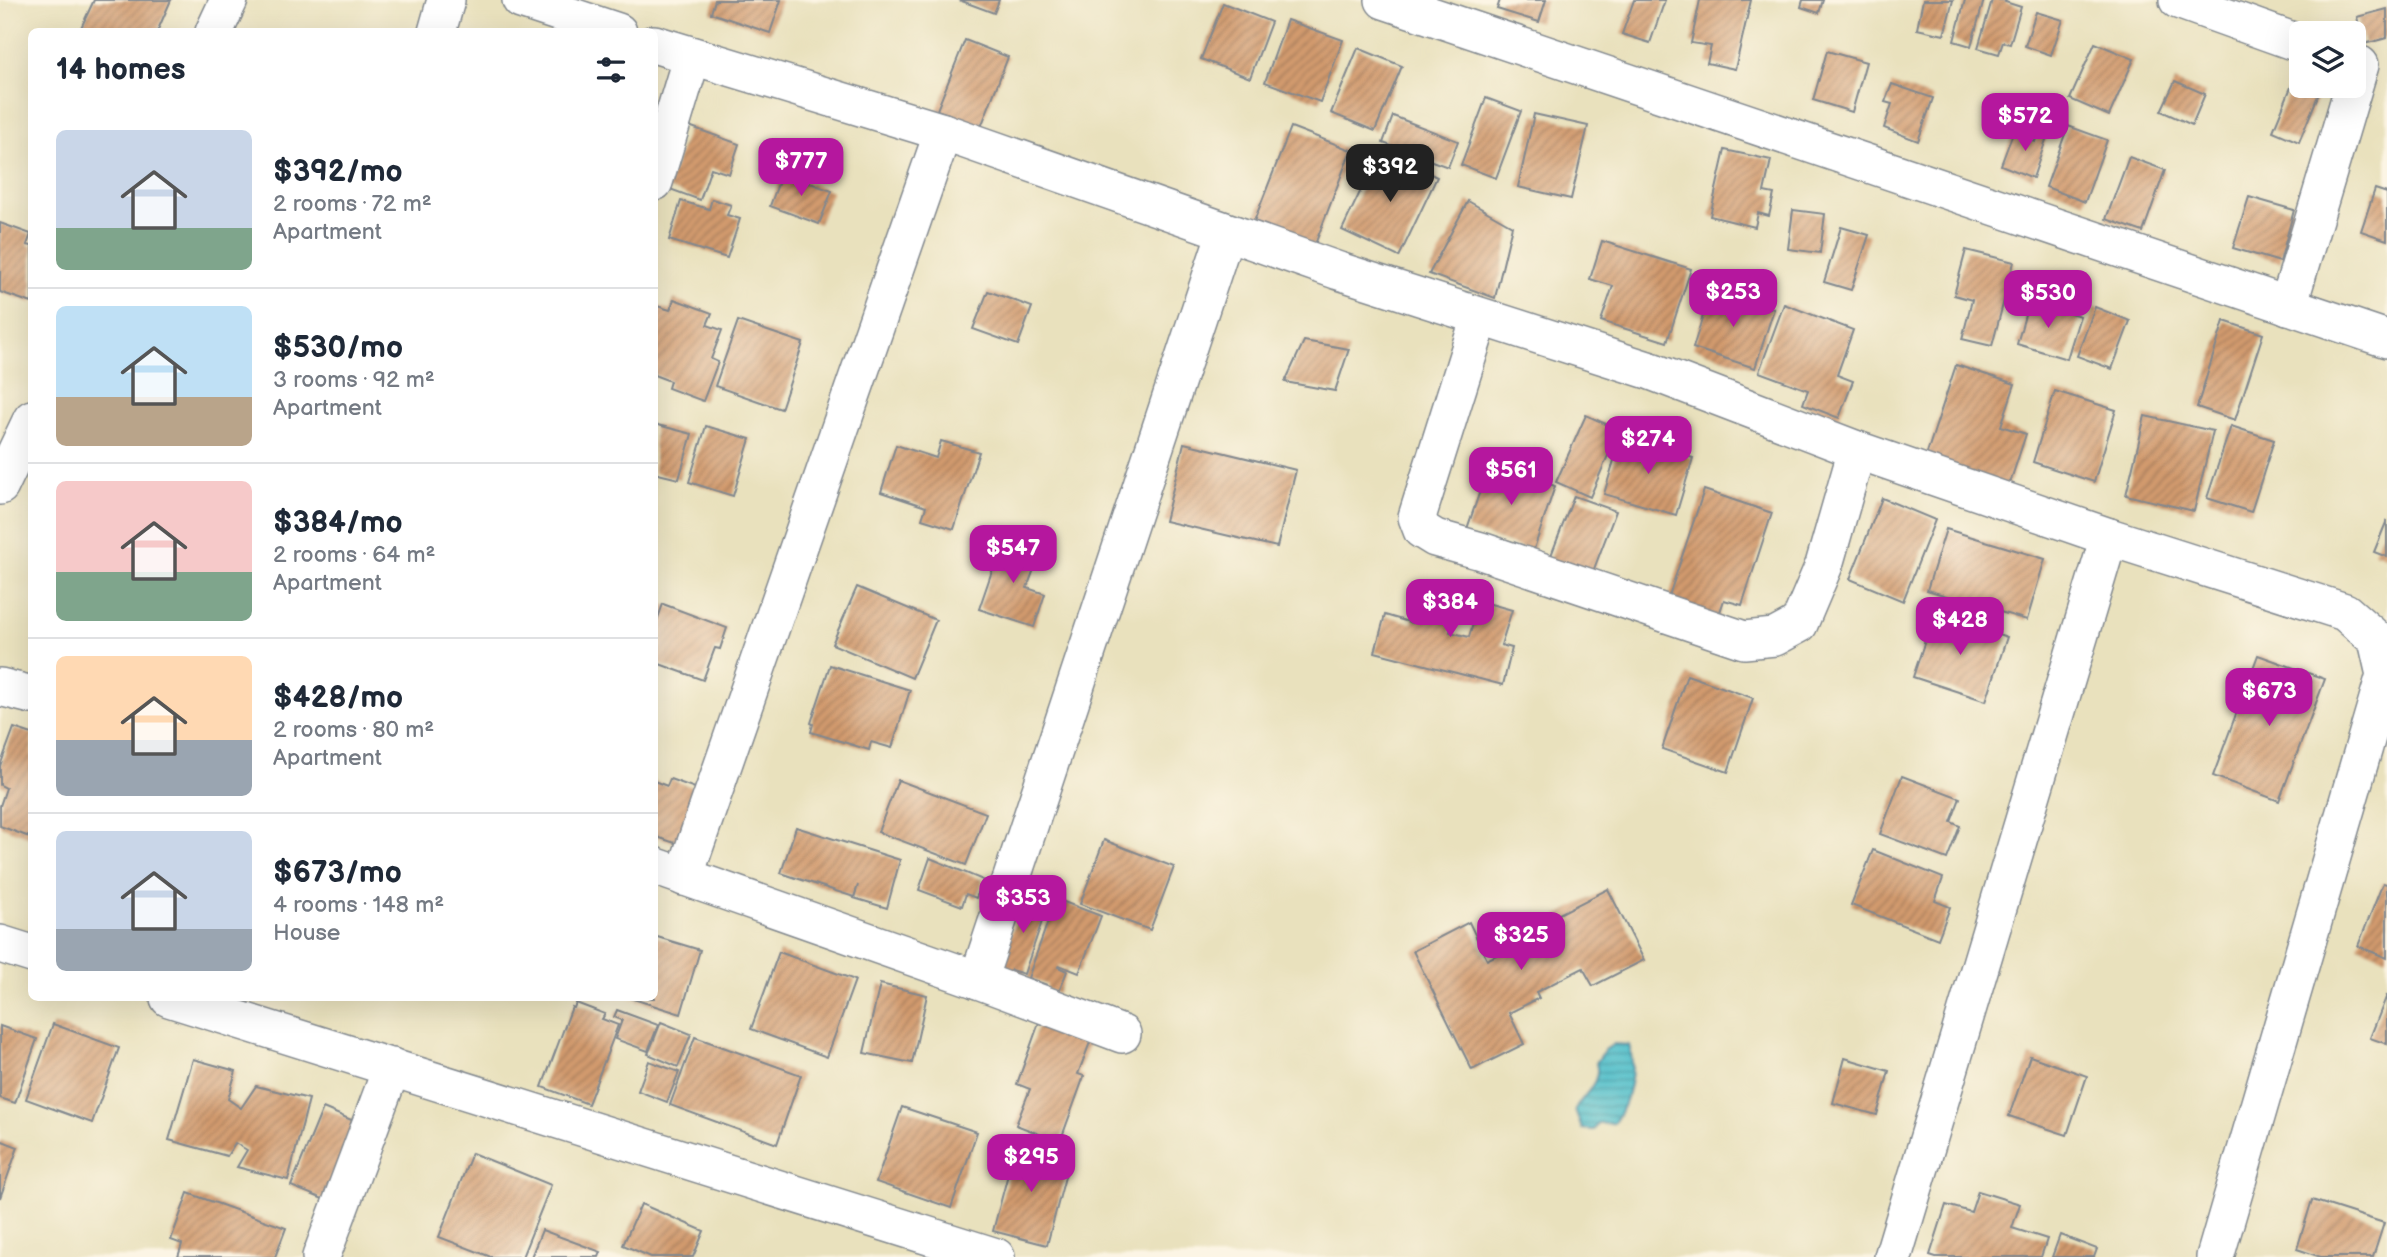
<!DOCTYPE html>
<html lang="en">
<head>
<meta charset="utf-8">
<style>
  :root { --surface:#fff; --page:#f6f6f7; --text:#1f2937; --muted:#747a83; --line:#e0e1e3; --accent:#b5179e }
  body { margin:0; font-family:"Balsamiq Sans",sans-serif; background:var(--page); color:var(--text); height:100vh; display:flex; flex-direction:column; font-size:26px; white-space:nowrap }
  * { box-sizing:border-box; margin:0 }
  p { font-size:23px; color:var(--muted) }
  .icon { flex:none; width:38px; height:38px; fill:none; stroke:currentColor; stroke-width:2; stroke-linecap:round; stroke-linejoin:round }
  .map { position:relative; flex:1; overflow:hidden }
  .sheet { position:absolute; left:28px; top:28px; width:630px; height:973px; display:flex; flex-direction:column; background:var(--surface); border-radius:10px; box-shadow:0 7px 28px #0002 }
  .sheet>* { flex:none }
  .fabs { position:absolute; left:2289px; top:21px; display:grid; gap:14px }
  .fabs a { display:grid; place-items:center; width:77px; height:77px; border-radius:10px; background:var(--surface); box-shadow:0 7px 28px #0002; font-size:35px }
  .price { position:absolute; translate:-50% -60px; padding:0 16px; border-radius:14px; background:var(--accent); color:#fff; font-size:23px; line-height:46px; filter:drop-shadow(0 2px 4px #0008) }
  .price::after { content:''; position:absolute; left:50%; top:42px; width:21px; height:16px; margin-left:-10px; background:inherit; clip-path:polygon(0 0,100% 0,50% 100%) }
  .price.selected { background:#222; color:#fff }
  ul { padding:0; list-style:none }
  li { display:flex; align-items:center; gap:21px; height:175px; padding:0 28px }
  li+li { border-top:2px solid var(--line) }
  li span { display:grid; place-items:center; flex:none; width:196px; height:140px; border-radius:10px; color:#555 }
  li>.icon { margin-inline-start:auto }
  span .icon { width:84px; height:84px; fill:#fffc; stroke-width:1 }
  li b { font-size:30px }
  h2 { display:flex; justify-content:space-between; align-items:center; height:84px; padding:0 28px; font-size:30px }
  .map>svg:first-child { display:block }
</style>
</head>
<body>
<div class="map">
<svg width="2387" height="1257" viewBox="0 0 2387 1257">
  <defs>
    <pattern id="water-rules" width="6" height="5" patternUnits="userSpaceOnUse" patternTransform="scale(1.75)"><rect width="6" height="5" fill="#53c0cb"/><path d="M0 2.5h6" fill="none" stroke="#449ca8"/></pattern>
    <pattern id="building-hatch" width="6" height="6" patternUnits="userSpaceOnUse" patternTransform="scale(1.75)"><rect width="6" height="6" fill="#d19a6d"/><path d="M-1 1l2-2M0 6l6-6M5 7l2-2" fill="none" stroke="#a97e5d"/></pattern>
  </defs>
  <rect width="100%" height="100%" fill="#fcf5e5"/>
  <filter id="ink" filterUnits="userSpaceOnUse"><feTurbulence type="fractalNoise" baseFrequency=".0143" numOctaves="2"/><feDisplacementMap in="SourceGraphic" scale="14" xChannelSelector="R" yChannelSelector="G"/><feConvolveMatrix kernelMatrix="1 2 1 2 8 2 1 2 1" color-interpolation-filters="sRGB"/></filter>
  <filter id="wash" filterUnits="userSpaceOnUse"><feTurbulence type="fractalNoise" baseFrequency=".00686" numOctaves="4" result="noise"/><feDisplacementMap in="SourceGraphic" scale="28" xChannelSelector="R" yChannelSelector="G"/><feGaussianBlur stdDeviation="1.57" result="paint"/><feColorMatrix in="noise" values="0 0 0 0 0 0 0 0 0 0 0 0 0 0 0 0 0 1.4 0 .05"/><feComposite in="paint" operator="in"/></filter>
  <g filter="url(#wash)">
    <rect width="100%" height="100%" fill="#e9e1bd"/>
    <path fill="url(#water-rules)" stroke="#377894" stroke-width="2" d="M 1614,1044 L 1629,1045 C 1637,1071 1628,1101 1614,1123 L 1598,1124 L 1594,1130 L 1582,1129 L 1575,1110 C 1583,1094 1602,1083 1596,1063 L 1605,1050 Z"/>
    <g id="blocks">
      <g fill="url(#building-hatch)">
        <path d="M 94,0 L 171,0 L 157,32 L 79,32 Z"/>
        <path d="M 715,0 L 781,0 L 770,33 L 711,13 Z"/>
        <path d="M 959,0 L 999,0 L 994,13 Z"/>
        <path d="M 1500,0 L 1546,0 L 1539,22 L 1497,9 Z"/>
        <path d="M 1634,0 L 1665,0 L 1650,43 L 1622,34 Z"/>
        <path d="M 1700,0 L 1751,0 L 1735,69 L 1707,63 L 1711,46 L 1691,43 Z"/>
        <path d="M 1803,0 L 1823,0 L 1819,13 L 1801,7 Z"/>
        <path d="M 1923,0 L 1953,0 L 1944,35 L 1917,29 Z"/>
        <path d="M 1965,0 L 1984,0 L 1971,46 L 1954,41 Z"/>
        <path d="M 1992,0 L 2006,0 L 2005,2 L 2021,7 L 2010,44 L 2003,42 L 1999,54 L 1978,48 Z"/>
        <path d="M 1223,3 L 1271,22 L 1250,78 L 1201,59 Z"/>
        <path d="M 2387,9 L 2387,38 L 2364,44 L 2357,17 Z"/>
        <path d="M 2036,12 L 2063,20 L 2051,55 L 2025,46 Z"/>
        <path d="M 1287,20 L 1343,40 L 1320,102 L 1265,82 Z"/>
        <path d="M 965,40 L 1008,57 L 981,127 L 937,110 Z"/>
        <path d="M 2095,43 L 2134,59 L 2109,116 L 2070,99 Z"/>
        <path d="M 1358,48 L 1402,66 L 1375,131 L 1331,113 Z"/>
        <path d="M 1827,51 L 1866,62 L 1852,112 L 1813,100 Z"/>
        <path d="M 2298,70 L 2301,72 L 2301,86 L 2322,86 L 2299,142 L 2273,131 Z"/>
        <path d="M 2175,81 L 2205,94 L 2192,125 L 2161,111 Z"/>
        <path d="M 1892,84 L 1933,98 L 1918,141 L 1884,128 L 1892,104 L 1885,102 Z"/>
        <path d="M 1486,98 L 1521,111 L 1496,178 L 1461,165 Z"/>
        <path d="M 1534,114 L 1588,126 L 1571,199 L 1518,187 Z"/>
        <path d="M 1393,116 L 1458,141 L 1448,167 L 1383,143 Z"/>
        <path d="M 2041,125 L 2050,128 L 2033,178 L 2001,165 L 2013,133 L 2035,142 Z"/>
        <path d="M 689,126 L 739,144 L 729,174 L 711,168 L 700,200 L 667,188 Z"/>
        <path d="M 2068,126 L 2107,140 L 2085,202 L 2046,187 Z"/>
        <path d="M 1291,127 L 1351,150 L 1314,247 L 1253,224 Z"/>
        <path d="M 1380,150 L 1437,177 L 1399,257 L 1342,230 Z"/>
        <path d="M 1725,150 L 1771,160 L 1764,192 L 1774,194 L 1769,216 L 1758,213 L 1755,227 L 1710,216 Z"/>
        <path d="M 2129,157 L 2165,170 L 2143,232 L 2106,219 Z"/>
        <path d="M 782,173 L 832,191 L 819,224 L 770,206 Z"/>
        <path d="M 2375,189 L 2387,193 L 2387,240 L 2361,231 Z"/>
        <path d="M 2249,197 L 2294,210 L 2280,262 L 2233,248 Z"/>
        <path d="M 712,199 L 731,205 L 727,215 L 740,219 L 727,258 L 669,240 L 681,201 L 709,209 Z"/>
        <path d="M 1468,201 L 1512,226 L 1495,298 L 1429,274 Z"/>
        <path d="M 1793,210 L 1825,214 L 1820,253 L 1788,249 Z"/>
        <path d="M 0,223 L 31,234 L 27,245 L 32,246 L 32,303 L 0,292 Z"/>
        <path d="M 1841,227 L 1869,235 L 1851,290 L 1824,282 Z"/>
        <path d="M 1602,241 L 1691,269 L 1667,342 L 1601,321 L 1613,286 L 1590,279 Z"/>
        <path d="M 1966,250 L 2014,262 L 1992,346 L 1962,339 L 1972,300 L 1954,295 Z"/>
        <path d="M 1711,290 L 1774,309 L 1755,368 L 1693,348 Z"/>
        <path d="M 988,291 L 1032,307 L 1018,345 L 973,329 Z"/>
        <path d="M 674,299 L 712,313 L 707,325 L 722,330 L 711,359 L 718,362 L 703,401 L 668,388 L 670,381 L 654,375 L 654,305 L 670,310 Z"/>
        <path d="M 2029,301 L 2080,316 L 2067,359 L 2017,344 Z"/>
        <path d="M 1784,304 L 1853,330 L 1837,375 L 1853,381 L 1839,418 L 1803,404 L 1808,390 L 1759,372 Z"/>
        <path d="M 2095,307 L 2130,321 L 2112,369 L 2077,356 Z"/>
        <path d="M 738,321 L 803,343 L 781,409 L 715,386 Z"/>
        <path d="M 2224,321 L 2263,334 L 2235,420 L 2197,407 Z"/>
        <path d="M 1304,341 L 1349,349 L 1335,391 L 1285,382 Z"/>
        <path d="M 1956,365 L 2015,384 L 2001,426 L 2026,434 L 2008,489 L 1924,462 Z"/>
        <path d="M 2055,391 L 2116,410 L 2094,482 L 2033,462 Z"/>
        <path d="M 1586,415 L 1619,430 L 1590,497 L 1556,482 Z"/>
        <path d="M 2145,416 L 2213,431 L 2194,511 L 2126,495 Z"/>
        <path d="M 654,424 L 692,434 L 679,479 L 654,473 Z"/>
        <path d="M 706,426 L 750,439 L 733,496 L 689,482 Z"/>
        <path d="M 2231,426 L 2274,440 L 2251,512 L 2207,498 Z"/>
        <path d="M 1621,437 L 1693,458 L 1676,515 L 1604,494 Z"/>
        <path d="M 941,441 L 979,452 L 954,529 L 922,519 L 926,507 L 881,492 L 896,445 L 936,458 Z"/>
        <path d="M 1184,443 L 1296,470 L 1277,547 L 1165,521 Z"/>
        <path d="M 1490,462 L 1555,486 L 1533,552 L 1467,529 Z"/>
        <path d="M 1704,490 L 1772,513 L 1742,605 L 1724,600 L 1718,618 L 1667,602 Z"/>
        <path d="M 1574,496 L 1616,511 L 1589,582 L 1547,566 Z"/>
        <path d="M 1882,498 L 1935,520 L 1903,601 L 1850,579 Z"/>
        <path d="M 2387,520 L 2387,557 L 2374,552 Z"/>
        <path d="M 1946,529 L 2045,559 L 2027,620 L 1927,590 Z"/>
        <path d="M 1003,539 L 1040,553 L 1027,588 L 1045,594 L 1034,627 L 979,609 Z"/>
        <path d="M 857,587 L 936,620 L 912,678 L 832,644 Z"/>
        <path d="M 1422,589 L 1459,601 L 1450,632 L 1469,637 L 1480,601 L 1512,610 L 1501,645 L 1512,648 L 1503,685 L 1375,652 L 1385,615 L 1412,623 Z"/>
        <path d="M 663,604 L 727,628 L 720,649 L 715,648 L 703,680 L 654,662 L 654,629 Z"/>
        <path d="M 1934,613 L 2007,637 L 1986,701 L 1913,677 Z"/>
        <path d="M 2258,655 L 2325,679 L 2279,801 L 2213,776 Z"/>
        <path d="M 830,665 L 910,690 L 892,748 L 871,742 L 869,750 L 811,732 L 813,724 L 811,723 Z"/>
        <path d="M 1687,675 L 1753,698 L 1728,772 L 1662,749 Z"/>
        <path d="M 14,728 L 32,734 L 32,838 L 0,826 L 0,806 L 6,788 L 0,785 L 0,766 Z"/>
        <path d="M 1902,776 L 1960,798 L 1951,822 L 1960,826 L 1947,859 L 1880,834 Z"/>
        <path d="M 670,779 L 698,789 L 678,844 L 654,836 L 654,781 L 667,786 Z"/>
        <path d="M 898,780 L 986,813 L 966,865 L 878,832 Z"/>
        <path d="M 796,827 L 900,860 L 887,908 L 854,898 L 858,885 L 854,897 L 781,873 Z"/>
        <path d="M 1104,840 L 1174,867 L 1150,930 L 1080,904 Z"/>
        <path d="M 1873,850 L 1943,878 L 1935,901 L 1950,907 L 1938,939 L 1851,905 Z"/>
        <path d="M 930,858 L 983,880 L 976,898 L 966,894 L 962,906 L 919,890 Z"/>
        <path d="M 2383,883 L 2387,884 L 2387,958 L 2358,946 Z"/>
        <path d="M 1608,889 L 1644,960 L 1593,986 L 1583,968 L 1536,992 L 1539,998 L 1509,1013 L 1524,1044 L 1472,1070 L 1413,951 L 1469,922 L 1487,960 L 1560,923 L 1557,915 Z"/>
        <path d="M 1025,893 L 1049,901 L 1024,974 L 1011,970 L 1008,978 L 997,974 Z"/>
        <path d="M 1056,899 L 1101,916 L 1079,973 L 1059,965 L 1058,967 L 1067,971 L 1058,994 L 1046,989 L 1047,985 L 1028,978 Z"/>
        <path d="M 654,936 L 700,950 L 681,1014 L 630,998 L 654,998 Z"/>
        <path d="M 779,952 L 855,980 L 827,1057 L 751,1029 Z"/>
        <path d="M 880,984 L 927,995 L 912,1063 L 864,1053 Z"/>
        <path d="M 2387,995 L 2387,1044 L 2370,1038 Z"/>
        <path d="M 576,1003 L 605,1014 L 602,1019 L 618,1025 L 588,1104 L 542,1087 L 572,1007 L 574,1008 Z"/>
        <path d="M 617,1010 L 658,1025 L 648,1051 L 615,1039 L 622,1020 L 614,1017 Z"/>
        <path d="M 1041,1017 L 1092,1037 L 1078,1074 L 1084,1076 L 1060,1142 L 1016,1125 L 1030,1089 L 1017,1084 Z"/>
        <path d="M 661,1022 L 691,1034 L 678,1067 L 648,1054 Z"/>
        <path d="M 53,1024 L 119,1048 L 92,1123 L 26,1099 Z"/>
        <path d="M 0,1026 L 37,1039 L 15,1103 L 0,1098 Z"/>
        <path d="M 695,1037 L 801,1075 L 777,1144 L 670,1105 Z"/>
        <path d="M 2030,1056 L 2087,1076 L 2067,1135 L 2009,1116 Z"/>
        <path d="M 1845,1058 L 1889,1071 L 1877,1115 L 1833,1103 Z"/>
        <path d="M 193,1059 L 236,1071 L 228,1099 L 241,1108 L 256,1086 L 309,1099 L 288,1180 L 237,1167 L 247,1150 L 235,1143 L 227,1156 L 169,1140 Z"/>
        <path d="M 649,1061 L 679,1072 L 667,1102 L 638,1091 Z"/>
        <path d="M 902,1107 L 977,1132 L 951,1208 L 876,1182 Z"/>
        <path d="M 323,1108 L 361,1124 L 330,1202 L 291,1186 Z"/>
        <path d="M 0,1140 L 18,1147 L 0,1198 Z"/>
        <path d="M 1016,1144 L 1070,1158 L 1047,1245 L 993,1231 Z"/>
        <path d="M 472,1153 L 551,1185 L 522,1257 L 491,1257 L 439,1237 Z"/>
        <path d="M 1978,1191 L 2020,1204 L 2012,1228 L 2047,1239 L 2041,1257 L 1936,1257 L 1930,1255 L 1946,1205 L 1971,1212 Z"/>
        <path d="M 188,1193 L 286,1228 L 275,1257 L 178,1257 L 182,1244 L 171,1240 Z"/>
        <path d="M 2312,1200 L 2384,1223 L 2373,1257 L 2321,1257 L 2297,1249 Z"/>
        <path d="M 641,1204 L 704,1231 L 693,1257 L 651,1257 L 623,1245 Z"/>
        <path d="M 542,1230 L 601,1252 L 599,1257 L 531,1257 Z"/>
        <path d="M 2060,1235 L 2097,1249 L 2094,1257 L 2052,1257 Z"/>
      </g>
    </g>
  </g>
  <g filter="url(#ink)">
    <use href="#blocks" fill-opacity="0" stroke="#82888e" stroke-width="2"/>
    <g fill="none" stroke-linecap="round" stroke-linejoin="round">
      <defs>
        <g id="minor">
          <path d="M 521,0 L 618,32"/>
          <path d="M 1384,0 L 2387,339"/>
          <path d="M 2178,0 L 2301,44"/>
          <path d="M 214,32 L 229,0"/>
          <path d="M 437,32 L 446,0"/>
          <path d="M 654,44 L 943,132 L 1339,271 L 1651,371 L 1857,450 L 2109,537 L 2345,612 L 2377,640 L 2385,675 L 2215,1257"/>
          <path d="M 654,182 L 692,56"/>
          <path d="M 2288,306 L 2360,65"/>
          <path d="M 1480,317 L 1417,517 L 1422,530 L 1435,538 L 1481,551 L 1744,640 L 1775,637 L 1799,624 L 1824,565 L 1857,450"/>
          <path d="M 0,486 L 32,419"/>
          <path d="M 0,687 L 32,695"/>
          <path d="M 654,866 L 978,980 L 1122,1034"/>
          <path d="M 684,877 L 943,132"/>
          <path d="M 0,944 L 32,954"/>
          <path d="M 978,980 L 1226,232"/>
          <path d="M 169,998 L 996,1257"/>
          <path d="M 321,1257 L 392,1067"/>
          <path d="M 1893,1257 L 2109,537"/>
        </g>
      </defs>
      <use href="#minor" stroke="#82888e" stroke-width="40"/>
      <use href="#minor" stroke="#fff" stroke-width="37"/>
    </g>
  </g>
</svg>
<div class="fabs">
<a><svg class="icon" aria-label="layers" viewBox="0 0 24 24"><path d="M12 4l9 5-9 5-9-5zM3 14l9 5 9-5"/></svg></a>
</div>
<b class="price" style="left:2025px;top:153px">$572</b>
<b class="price" style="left:801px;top:198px">$777</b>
<b class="price selected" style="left:1390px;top:204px">$392</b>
<b class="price" style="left:1733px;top:329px">$253</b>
<b class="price" style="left:2048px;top:330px">$530</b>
<b class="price" style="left:1648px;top:476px">$274</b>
<b class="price" style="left:1511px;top:507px">$561</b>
<b class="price" style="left:1013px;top:585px">$547</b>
<b class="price" style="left:1450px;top:639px">$384</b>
<b class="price" style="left:1960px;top:657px">$428</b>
<b class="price" style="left:2269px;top:728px">$673</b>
<b class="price" style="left:1023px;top:935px">$353</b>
<b class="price" style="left:1521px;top:972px">$325</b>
<b class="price" style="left:1031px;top:1194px">$295</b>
<section class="sheet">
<h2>14 homes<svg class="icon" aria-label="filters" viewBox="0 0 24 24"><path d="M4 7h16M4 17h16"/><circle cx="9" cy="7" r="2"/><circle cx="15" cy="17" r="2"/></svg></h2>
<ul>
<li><span style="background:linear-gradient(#c9d6e8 70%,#7fa58c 0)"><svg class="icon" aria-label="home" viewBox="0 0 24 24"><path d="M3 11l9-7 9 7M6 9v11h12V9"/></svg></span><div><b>$392/mo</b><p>2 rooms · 72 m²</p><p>Apartment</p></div></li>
<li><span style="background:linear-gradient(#bfe0f5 65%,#b9a48a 0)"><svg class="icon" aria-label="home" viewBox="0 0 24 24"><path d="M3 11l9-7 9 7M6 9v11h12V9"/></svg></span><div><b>$530/mo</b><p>3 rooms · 92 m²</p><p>Apartment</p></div></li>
<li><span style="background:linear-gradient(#f6c9c9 65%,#7fa58c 0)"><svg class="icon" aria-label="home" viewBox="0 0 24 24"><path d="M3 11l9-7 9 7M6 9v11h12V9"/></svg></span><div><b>$384/mo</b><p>2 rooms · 64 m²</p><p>Apartment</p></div></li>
<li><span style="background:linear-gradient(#ffd9b3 60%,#9aa5b1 0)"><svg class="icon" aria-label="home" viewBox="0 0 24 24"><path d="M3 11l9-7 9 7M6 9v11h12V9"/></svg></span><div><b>$428/mo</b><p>2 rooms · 80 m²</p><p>Apartment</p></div></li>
<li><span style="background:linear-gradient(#c9d6e8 70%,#9aa5b1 0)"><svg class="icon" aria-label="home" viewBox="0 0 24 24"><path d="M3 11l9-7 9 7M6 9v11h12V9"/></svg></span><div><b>$673/mo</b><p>4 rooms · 148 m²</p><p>House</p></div></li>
</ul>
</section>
</div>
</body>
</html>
